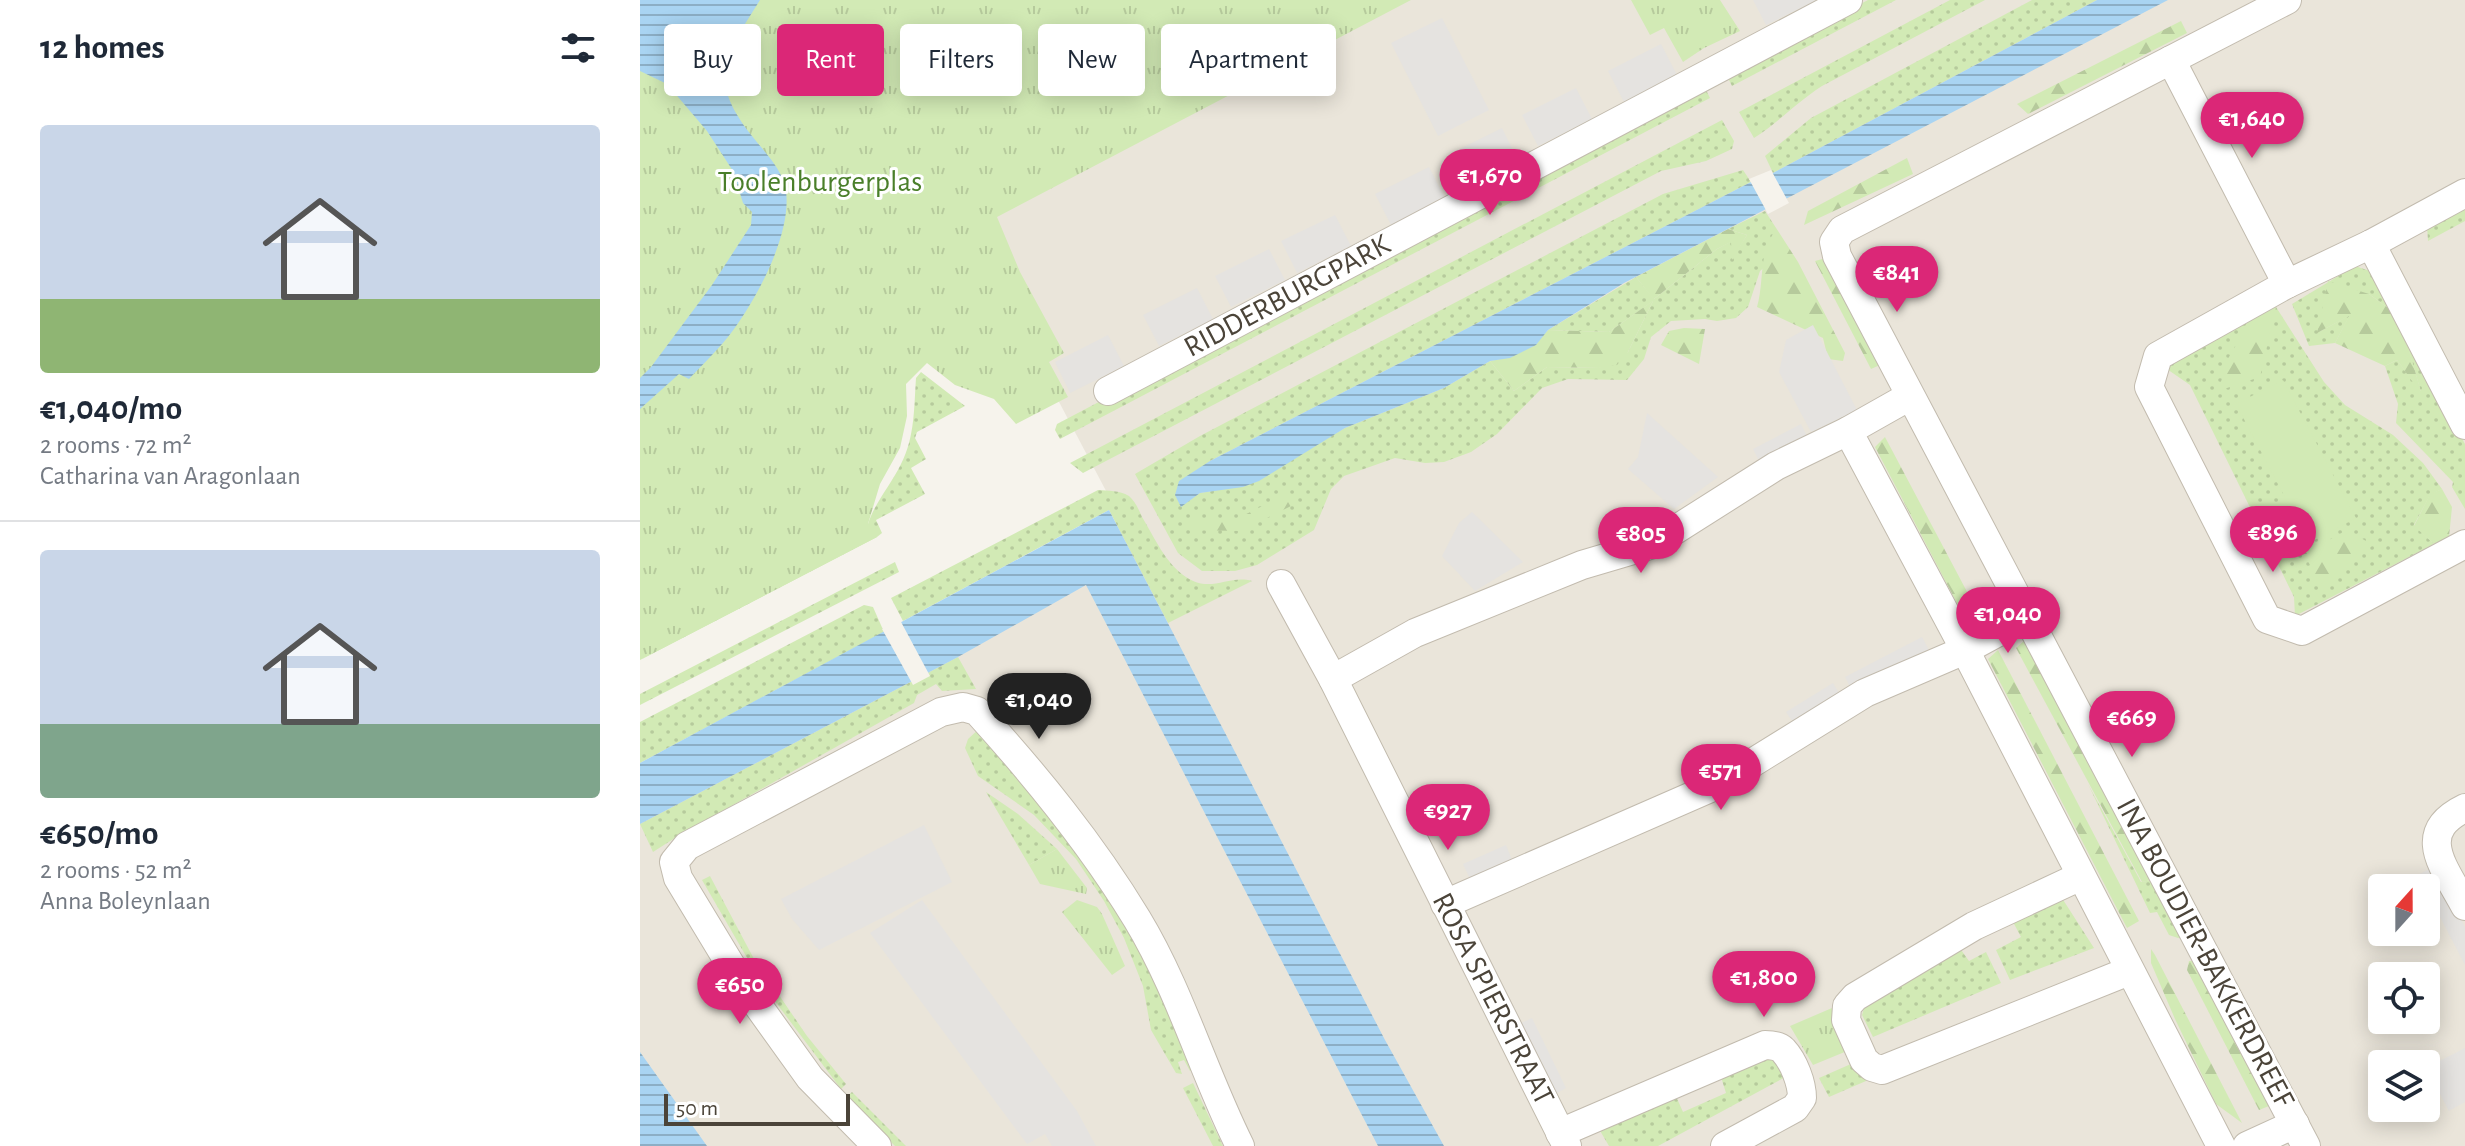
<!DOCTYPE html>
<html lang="en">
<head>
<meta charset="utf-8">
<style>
  :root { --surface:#fff; --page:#f2f2f3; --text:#1f2937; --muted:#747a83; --line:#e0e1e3; --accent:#db2777 }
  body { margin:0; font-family:"Alegreya Sans",sans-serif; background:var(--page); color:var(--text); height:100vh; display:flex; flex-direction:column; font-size:30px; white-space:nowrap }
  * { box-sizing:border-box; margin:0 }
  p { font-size:26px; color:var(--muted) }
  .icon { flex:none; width:44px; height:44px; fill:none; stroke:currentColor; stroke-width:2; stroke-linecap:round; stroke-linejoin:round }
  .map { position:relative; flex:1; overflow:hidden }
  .side { display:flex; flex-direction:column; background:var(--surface); width:640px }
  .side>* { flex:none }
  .guide { position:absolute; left:24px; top:24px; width:760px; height:72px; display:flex; gap:16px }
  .needle { width:52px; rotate:21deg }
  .buttons { position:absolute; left:1728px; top:874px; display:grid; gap:16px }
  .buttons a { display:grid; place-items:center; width:72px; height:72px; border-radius:8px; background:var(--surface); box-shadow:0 4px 20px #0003; font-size:40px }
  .scale { position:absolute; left:24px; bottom:20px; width:186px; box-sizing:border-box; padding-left:8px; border:4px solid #4b4439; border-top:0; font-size:22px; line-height:28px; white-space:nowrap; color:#4b4439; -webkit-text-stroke:6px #fff; paint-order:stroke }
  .price { position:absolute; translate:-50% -68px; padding:0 18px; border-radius:28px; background:var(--accent); color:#fff; font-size:26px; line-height:52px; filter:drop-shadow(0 2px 4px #0008) }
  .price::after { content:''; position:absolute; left:50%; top:48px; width:24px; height:18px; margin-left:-12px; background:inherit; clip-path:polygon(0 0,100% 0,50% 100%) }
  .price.active { background:#222; color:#fff }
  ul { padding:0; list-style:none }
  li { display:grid; align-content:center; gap:16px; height:424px; padding:0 40px }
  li+li { border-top:2px solid var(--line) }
  li span { display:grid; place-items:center; height:248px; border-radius:8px; color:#555 }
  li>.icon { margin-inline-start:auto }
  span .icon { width:144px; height:144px; fill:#fffc; stroke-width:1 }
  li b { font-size:34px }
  h2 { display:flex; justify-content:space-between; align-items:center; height:96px; padding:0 40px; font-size:34px }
  .chip { padding:0 28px; border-radius:8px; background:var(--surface); box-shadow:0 4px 20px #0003; font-size:28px; line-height:72px }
  .chip.active { background:var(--accent); color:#fff }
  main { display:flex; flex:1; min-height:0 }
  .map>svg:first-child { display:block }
</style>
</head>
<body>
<main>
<section class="side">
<h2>12 homes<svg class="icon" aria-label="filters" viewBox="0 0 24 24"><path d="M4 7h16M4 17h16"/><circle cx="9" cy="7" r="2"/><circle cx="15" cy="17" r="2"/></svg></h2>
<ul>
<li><span style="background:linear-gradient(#c9d6e8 70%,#8fb573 0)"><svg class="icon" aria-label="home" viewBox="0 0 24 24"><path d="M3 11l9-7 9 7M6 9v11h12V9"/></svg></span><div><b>€1,040/mo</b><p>2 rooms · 72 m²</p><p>Catharina van Aragonlaan</p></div></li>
<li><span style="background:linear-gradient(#c9d6e8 70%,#7fa58c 0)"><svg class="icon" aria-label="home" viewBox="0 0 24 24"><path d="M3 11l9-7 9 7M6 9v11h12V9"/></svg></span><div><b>€650/mo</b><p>2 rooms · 52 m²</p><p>Anna Boleynlaan</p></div></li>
</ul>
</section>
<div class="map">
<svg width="1825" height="1146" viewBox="0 0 1825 1146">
  <defs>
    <pattern id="grass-dots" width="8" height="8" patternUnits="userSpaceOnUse" patternTransform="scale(2)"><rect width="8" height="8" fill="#d2eab5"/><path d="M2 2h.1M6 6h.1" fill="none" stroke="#b6ca9c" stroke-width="1.8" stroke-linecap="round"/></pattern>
    <pattern id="forest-firs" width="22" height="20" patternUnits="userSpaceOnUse" patternTransform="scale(2)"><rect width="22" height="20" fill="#d2eab5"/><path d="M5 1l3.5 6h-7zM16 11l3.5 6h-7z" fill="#b6ca9c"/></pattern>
    <pattern id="park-tufts" width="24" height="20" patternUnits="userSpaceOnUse" patternTransform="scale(2)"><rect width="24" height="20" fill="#d2eab5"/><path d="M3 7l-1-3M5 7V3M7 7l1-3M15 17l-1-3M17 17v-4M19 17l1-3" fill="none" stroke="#b6ca9c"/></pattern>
    <pattern id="water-rules" width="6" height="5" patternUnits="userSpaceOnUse" patternTransform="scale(2)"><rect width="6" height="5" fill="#a9d4f2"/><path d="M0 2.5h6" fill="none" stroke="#8caec5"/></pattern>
  </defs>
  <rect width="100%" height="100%" fill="#f6f3ec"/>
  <path fill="#eae5da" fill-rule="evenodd" d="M 669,0 L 1825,0 L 1825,1146 L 0,1146 L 0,791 L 483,523 L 305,186 ZM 1742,888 L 1786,888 L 1786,932 L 1742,932 ZM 1742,976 L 1786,976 L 1786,1020 L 1742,1020 ZM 1742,1064 L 1786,1064 L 1786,1108 L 1742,1108 Z"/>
  <g fill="url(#grass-dots)">
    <path d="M 1228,0 L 1256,0 L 1092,86 L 1086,74 Z"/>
    <path d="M 1310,0 L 1345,0 L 1182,86 C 1157,102 1139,122 1114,138 L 1099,112 Z"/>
    <path d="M 1392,0 L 1457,0 L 1133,173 L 1125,156 L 1171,118 Z"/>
    <path d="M 1063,84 L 1070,98 L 420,439 L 415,430 L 417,424 Z"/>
    <path d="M 1082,120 L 1094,141 L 1092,149 L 1066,161 L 1021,171 L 443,473 L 430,463 Z"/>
    <path d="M 1103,170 L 1111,182 L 570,461 L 540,506 L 560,493 L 608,485 L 705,428 L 804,388 L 850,361 L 874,391 L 907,367 L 959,368 L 988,352 L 1013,301 L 969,332 L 908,330 L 996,277 L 1014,299 L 1077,249 L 1092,241 L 1092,258 L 1107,235 L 1088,229 L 1125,211 L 1140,234 L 1133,234 L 1126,266 L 1120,271 L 1108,307 L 1096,318 L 1077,321 L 1065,319 L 1031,321 L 1011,337 L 1004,359 L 987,380 L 928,379 L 902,388 L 857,434 L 831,452 L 804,462 L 785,463 L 755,458 L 704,476 L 691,489 L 674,530 L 617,565 L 595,571 L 562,571 L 538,553 L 495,474 L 560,436 L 1023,194 Z"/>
    <path d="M 1825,206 L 1825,221 L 1788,241 L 1787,226 Z"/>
    <path d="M 1715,266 L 1730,271 L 1759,316 L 1729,294 L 1679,332 L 1710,315 L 1695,343 L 1669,346 L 1652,304 Z"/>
    <path d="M 1636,307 L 1684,382 L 1705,405 L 1753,435 L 1783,463 L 1802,489 L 1790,495 L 1774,525 L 1794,544 L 1655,616 L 1654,597 L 1550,385 L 1524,367 Z"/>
    <path d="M 1763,331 L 1825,444 L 1825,509 L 1812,487 L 1813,482 L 1756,423 L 1758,404 L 1745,366 L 1757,360 L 1781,392 Z"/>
    <path d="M 281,372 L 325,406 L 277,432 L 275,438 L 286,459 L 271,468 L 285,494 L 236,520 L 242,533 L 237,537 L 0,660 L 228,524 C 235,502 251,485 261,464 C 275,437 274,407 276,378 Z"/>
    <path d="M 458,490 C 469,491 479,490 489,496 C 495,501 499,510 502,517 C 515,538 525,563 546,577 C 570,594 589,574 612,581 L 528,623 L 469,510 L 263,621 L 251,598 Z"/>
    <path d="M 255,562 L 259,572 L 0,705 L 0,694 Z"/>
    <path d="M 224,605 L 233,607 L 244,632 L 0,763 L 0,722 Z"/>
    <path d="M 318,657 L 336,689 L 302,691 L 296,684 L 277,695 L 274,703 L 38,836 L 13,852 L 0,824 Z"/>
    <path d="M 340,728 L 424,822 L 488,923 L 557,1068 L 550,1071 L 544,1060 L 538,1062 L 542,1074 L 536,1073 L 511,1030 L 503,986 L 484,938 L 464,901 L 436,859 L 394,815 L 338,776 L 325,748 L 328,739 Z"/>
    <path d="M 1448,784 L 1501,882 L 1511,880 L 1549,935 L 1538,938 L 1529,935 L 1517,912 L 1510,913 Z"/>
    <path d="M 346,792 L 378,814 L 417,849 L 389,865 Z"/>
    <path d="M 70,876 L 114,959 L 110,963 L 62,880 Z"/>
    <path d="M 1420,895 L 1454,948 L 1370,980 L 1356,950 L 1381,937 L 1372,920 Z"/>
    <path d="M 1319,947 L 1329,961 L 1346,952 L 1361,983 L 1233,1037 L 1222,1015 L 1225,1005 Z"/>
    <path d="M 126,976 L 167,1036 L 206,1084 L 201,1089 L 119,980 Z"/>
    <path d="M 1129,1056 L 1151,1074 L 1018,1146 L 969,1146 L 959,1129 L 1035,1094 L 1043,1112 L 1086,1093 L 1081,1077 Z"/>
    <path d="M 1220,1060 L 1226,1081 L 1189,1097 L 1179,1078 Z"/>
    <path d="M 553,1083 L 583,1146 L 573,1146 L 543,1088 Z"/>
    <path d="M 212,1092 L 266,1146 L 255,1146 L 206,1097 Z"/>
  </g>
  <g fill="url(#forest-firs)">
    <path d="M 1541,21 L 1547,33 L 1388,114 L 1377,104 Z"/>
    <path d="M 1267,158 L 1273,174 L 1164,225 L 1168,211 Z"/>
    <path d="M 1088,229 L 1107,235 L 1092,260 L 1091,242 L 1077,249 L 1014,299 L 988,352 L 977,365 L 959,368 L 907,367 L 874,391 L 850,361 C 875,357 892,349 908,330 L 969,332 L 1014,300 L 996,277 Z"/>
    <path d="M 1133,234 L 1140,234 L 1158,262 L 1205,353 L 1203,361 L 1188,359 L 1183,338 L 1117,307 C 1124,284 1119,253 1133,234 Z"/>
    <path d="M 1186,258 L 1240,365 L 1231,369 L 1175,261 Z"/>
    <path d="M 1688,281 L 1729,294 L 1759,316 L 1782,395 L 1757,360 L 1745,366 L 1695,343 L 1709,316 L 1677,333 Z"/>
    <path d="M 1636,307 L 1620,377 L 1578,391 L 1589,357 L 1610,321 Z"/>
    <path d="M 1044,328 L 1065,329 L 1059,364 L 1021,345 L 1029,331 Z"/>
    <path d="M 1245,437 L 1333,603 L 1320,609 L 1235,447 Z"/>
    <path d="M 1802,489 L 1812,507 L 1809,537 L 1794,544 L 1774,526 L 1790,494 Z"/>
    <path d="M 647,494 L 655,504 L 601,531 L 549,530 L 548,520 L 590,522 Z"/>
    <path d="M 1647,519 L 1678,546 L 1707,530 L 1733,545 L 1682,589 Z"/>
    <path d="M 1386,639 L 1511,880 L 1502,882 L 1376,648 Z"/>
    <path d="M 1358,650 L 1499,921 L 1487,928 L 1348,659 Z"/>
    <path d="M 1511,949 L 1515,955 L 1602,1123 L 1576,1104 L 1535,1019 L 1511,963 Z"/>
    <path d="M 1549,961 L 1558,961 L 1629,1106 L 1619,1110 L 1547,970 Z"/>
  </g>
  <g fill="url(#park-tufts)">
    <path d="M 0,0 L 771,0 L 357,217 L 380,272 L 424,353 L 409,362 L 428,397 L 376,424 L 354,399 L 315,385 L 287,363 L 266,384 L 267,416 L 260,448 L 240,484 L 228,524 L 237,537 L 0,660 Z"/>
    <path d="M 991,0 L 1080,0 L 1100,31 L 1064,48 L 1043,62 L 1024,28 L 1010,35 Z"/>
    <path d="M 417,849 L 447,888 L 446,894 L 400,884 L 389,865 Z"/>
    <path d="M 437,900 L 457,907 L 462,914 L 485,966 L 472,975 L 422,912 Z"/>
    <path d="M 1192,1008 L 1212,1049 L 1173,1065 L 1150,1026 Z"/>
  </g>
  <path fill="#d2eab5" d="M 1643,380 L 1716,518 L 1669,543 L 1596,404 Z"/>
  <g fill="#e5e3e0">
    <path d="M 1113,0 L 1177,0 L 1126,25 Z"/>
    <path d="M 802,18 L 849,110 L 798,136 L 751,43 Z"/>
    <path d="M 1021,44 L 1037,75 L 984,102 L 968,71 Z"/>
    <path d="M 936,88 L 952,119 L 898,146 L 882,115 Z"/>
    <path d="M 862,128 L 878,160 L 824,186 L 808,155 Z"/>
    <path d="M 789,167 L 805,198 L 751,225 L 735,194 Z"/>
    <path d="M 695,215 L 711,246 L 657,273 L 641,241 Z"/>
    <path d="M 629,249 L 645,280 L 591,307 L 575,276 Z"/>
    <path d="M 557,288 L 573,319 L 519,346 L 503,315 Z"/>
    <path d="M 1173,325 L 1217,410 L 1171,432 L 1139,372 L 1146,340 Z"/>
    <path d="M 468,335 L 484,366 L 430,393 L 415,362 Z"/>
    <path d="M 1007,413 L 1078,477 L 1034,509 L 988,469 L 998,457 Z"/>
    <path d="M 1161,424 L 1168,438 L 1120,463 L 1113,449 Z"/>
    <path d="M 832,512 L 883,562 L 835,591 L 802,556 L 819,523 Z"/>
    <path d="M 1282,637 L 1290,652 L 1212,691 L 1205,677 Z"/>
    <path d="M 1193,683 L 1201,696 L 1155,725 L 1146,712 Z"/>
    <path d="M 284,825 L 312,882 L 179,950 L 152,919 L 141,899 Z"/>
    <path d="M 866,845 L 872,860 L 830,879 L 823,864 Z"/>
    <path d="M 1793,867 L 1825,927 L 1825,965 L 1778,875 Z"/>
    <path d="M 282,900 L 437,1111 L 456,1146 L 412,1146 L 405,1134 L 387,1144 L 230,933 Z"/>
    <path d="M 892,1018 L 926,1088 L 912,1096 L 877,1025 Z"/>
    <path d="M 1825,1048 L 1825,1102 L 1809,1111 L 1786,1068 Z"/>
  </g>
  <g fill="url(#water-rules)">
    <path d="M 0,0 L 120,0 C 85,56 66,78 112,136 C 123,150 138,165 144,182 C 157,224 119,295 94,329 C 81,347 64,363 49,379 L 39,374 L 0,409 L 0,378 L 11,367 L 72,285 L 111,225 L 112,212 L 103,203 L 93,171 L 67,131 L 27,84 L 0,71 Z"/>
    <path d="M 1457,0 L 1528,0 L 984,283 L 908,330 L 896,345 L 870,358 L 850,361 L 804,388 L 705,428 L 619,481 L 603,487 L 560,493 L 541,507 L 535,495 L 539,481 L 570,461 L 1111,182 L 1133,173 Z"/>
    <path d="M 469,510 L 745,1040 L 804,1146 L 738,1146 L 446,585 L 318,657 L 0,824 L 0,763 Z"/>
    <path d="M 0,1052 L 67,1146 L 0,1146 Z"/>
  </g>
  <g fill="#f6f3ec">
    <path d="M 1131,170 L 1149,203 L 1128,214 L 1109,179 Z"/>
    <path d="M 260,620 L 290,676 L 273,685 L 242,629 Z"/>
  </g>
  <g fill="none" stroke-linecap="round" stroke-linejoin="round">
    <defs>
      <g id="street">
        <path d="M 1647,0 L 1202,230 L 1194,242 L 1197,256 L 1666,1146"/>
        <path d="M 1531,60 L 1647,284"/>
        <path d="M 1825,193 L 1731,244 L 1647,284 L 1518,356 L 1509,387 L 1627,619 L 1662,631 L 1825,544"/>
        <path d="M 1731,244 L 1825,425"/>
        <path d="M 468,391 L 1208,0"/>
        <path d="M 1208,431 L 1325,650 L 1581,1146"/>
        <path d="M 641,584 L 693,679 L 927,1146"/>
        <path d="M 693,679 L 775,633 L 942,565 L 1013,544 L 1136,466 L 1208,431 L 1270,396"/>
        <path d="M 1825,808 C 1773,833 1805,868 1825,906"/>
        <path d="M 1441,876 L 1334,926 L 1215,997 L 1207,1006 L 1206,1020 L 1224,1060 L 1232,1067 L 1242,1070 L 1489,971"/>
        <path d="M 805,904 L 1075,786 L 1225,693 L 1325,650 L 1386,617"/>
        <path d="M 920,1133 L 1125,1045 C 1131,1045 1139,1046 1143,1050 C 1154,1062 1162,1083 1162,1098 L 1155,1108 L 1085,1146"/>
        <path d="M 237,1146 L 170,1078 L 101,982 L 38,878 L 34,862 L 47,846 L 301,712 L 323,707 L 337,711 C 396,776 451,843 497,919 C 540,990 563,1072 600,1146"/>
        <path d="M 1607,1146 L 1655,1124"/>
      </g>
    </defs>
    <use href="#street" stroke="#c2bbae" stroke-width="30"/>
    <use href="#street" stroke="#fff" stroke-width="28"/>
  </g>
  <g text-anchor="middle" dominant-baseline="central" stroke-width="6" stroke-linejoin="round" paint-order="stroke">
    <g font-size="30" fill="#4a7f2a" stroke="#fff">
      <text x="180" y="182">Toolenburgerplas</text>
    </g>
    <g font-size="30" fill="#4b4439" stroke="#fff">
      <text transform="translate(647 296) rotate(-28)">RIDDERBURGPARK</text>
      <text transform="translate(1565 953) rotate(62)">INA BOUDIER-BAKKERDREEF</text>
      <text transform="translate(853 999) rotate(63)">ROSA SPIERSTRAAT</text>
    </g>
  </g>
</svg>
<div class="buttons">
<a><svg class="needle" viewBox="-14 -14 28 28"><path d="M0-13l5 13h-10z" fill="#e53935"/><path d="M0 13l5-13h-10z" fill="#747a83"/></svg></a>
<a><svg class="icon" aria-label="locate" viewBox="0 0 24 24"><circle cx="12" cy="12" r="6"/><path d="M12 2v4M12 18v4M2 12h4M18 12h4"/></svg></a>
<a><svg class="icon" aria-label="layers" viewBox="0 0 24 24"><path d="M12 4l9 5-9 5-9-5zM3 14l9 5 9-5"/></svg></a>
</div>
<div class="scale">50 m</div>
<b class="price" style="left:1612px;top:160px">€1,640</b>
<b class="price" style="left:850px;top:217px">€1,670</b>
<b class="price" style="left:1257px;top:314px">€841</b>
<b class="price" style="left:1633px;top:574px">€896</b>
<b class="price" style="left:1001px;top:575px">€805</b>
<b class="price" style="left:1368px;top:655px">€1,040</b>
<b class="price active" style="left:399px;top:741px">€1,040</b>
<b class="price" style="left:1492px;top:759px">€669</b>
<b class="price" style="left:1081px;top:812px">€571</b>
<b class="price" style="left:808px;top:852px">€927</b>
<b class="price" style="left:1124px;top:1019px">€1,800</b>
<b class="price" style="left:100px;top:1026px">€650</b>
<div class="guide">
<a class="chip">Buy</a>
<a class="chip active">Rent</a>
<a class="chip">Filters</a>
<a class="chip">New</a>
<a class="chip">Apartment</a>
</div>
</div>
</main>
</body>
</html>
